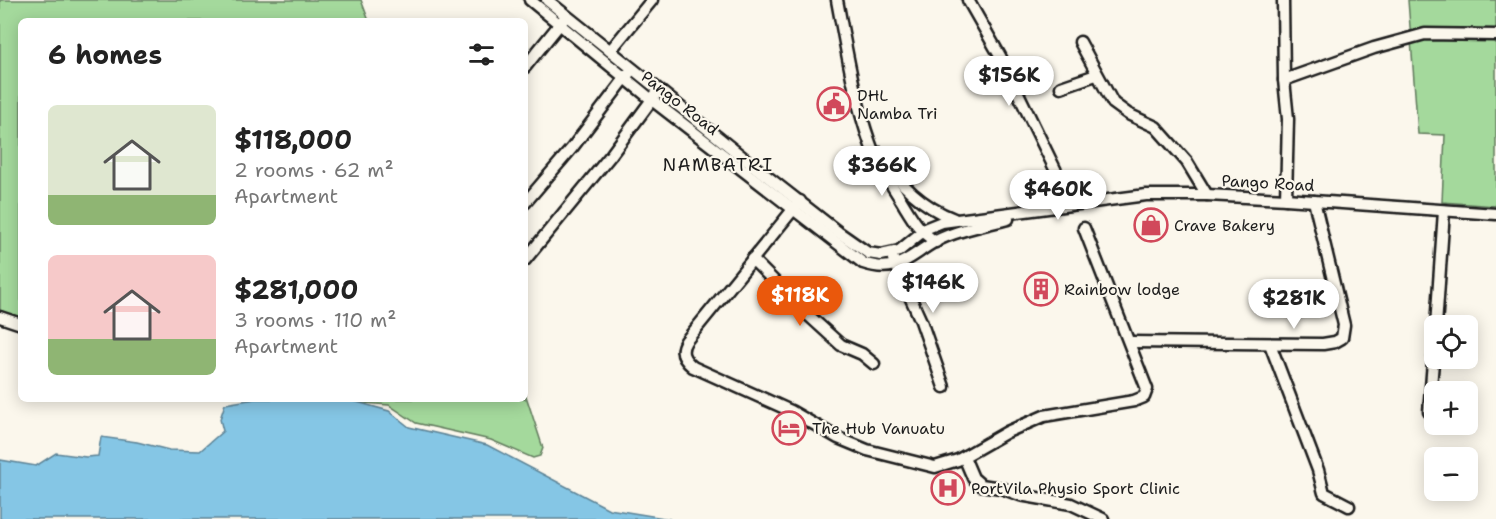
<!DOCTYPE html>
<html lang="en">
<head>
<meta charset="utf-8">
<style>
  :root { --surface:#fff; --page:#f2f2f2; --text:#222; --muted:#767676; --accent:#ea580c }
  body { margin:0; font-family:"Shantell Sans",sans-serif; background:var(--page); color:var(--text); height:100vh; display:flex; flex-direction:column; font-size:22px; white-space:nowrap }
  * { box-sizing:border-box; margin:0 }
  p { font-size:20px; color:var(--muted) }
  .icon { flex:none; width:33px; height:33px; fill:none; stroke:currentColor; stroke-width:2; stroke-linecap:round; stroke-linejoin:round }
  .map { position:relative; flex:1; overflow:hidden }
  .sheet { position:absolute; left:18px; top:18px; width:510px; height:384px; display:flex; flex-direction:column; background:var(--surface); border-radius:9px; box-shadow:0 3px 15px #0003 }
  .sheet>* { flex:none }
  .controls { position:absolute; left:1424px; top:315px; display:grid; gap:12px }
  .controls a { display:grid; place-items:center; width:54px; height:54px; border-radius:9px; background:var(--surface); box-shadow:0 3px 15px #0003; font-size:30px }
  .price { position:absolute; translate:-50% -51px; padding:0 14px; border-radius:21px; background:#fff; color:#222; font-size:20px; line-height:39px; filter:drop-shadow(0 2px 3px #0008) }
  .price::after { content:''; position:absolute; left:50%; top:36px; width:18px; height:14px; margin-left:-9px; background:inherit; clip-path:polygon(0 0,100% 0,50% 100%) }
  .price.on { background:var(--accent); color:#fff }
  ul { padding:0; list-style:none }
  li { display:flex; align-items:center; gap:18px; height:150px; padding:0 30px }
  li span { display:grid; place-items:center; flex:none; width:168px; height:120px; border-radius:9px; color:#555 }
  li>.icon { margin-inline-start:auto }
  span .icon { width:72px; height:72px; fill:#fffc; stroke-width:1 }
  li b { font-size:26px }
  h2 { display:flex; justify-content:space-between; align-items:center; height:72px; padding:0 30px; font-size:26px }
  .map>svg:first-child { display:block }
</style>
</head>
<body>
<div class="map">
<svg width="1496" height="519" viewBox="0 0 1496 519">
  <rect width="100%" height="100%" fill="#fbf7ec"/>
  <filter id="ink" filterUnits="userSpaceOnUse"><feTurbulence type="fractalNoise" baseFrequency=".0167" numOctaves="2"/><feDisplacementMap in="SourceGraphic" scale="12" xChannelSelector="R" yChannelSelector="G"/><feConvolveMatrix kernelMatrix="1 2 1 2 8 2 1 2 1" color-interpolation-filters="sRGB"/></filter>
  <g filter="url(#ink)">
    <g fill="#a4d99c" stroke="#607a5c" stroke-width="1.5">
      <path d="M 0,0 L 361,0 L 369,21 L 21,21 L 21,318 L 0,312 Z"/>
      <path d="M 1408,0 L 1496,0 L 1496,206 L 1442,202 L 1445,135 L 1418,134 Z"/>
      <path d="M 525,393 L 543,448 L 540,456 L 533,458 L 491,440 L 416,423 L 389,405 L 364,403 L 354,399 L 525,399 Z"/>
    </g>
    <path fill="#85c6e5" stroke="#5b8295" stroke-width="1.5" d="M 255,399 L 346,399 L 389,411 L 409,427 L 487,445 L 609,509 L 670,519 L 0,519 L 0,460 L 36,466 L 56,453 L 86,457 L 98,456 L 101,437 L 137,442 L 169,450 L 200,451 L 223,431 L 220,419 L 225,404 Z"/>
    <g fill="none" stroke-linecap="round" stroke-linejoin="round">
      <defs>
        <g id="minor">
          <path d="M 530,0 L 652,100 L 863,263 C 898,275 909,256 936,241 C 957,230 985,225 1008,219"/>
          <path d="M 547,0 L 755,167 L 838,232 L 868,253 L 881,255 L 899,251 L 927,228 L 942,222 L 1146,195 L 1207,195 L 1286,199 L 1496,214"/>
          <path d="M 837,0 C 846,48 854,98 870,143 C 877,164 890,182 901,200 C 911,216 919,232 936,242"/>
          <path d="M 968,0 L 1000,56 L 1072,204"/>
          <path d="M 1283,0 L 1284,80 L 1288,119 L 1286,199"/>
          <path d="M 1080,42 L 1113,103 L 1128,114 L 1156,127 L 1187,162 L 1207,195"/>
          <path d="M 610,51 L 652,0"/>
          <path d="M 525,67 L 563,20"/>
          <path d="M 1284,80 L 1374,48 L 1425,34 L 1496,35"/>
          <path d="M 1061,87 L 1096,75"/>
          <path d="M 880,153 C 898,184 921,206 954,219"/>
          <path d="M 800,201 L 686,341 C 679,352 684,360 693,367 L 791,411 L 838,438 L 867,450 L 935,467 L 958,460 L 1007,432 L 1044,416 L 1134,401 L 1144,397 L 1147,389 L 1084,228"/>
          <path d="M 525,203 L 572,148 L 629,73"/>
          <path d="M 752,259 L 807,314 L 841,345 L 862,354 L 874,364"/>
          <path d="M 893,259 L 921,321 L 944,387"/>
          <path d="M 525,260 L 611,155 L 656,94"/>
          <path d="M 0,317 L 21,324"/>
          <path d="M 1436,326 L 1444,211"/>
          <path d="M 1130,342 L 1323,344 L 1335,342 L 1342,338 L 1344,325 L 1314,201"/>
          <path d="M 1270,344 L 1318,470 L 1324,493 L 1349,506"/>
          <path d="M 1429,412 L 1434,349"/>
          <path d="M 964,457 L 973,478 L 981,485 L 1001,488 L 1020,495 L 1071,504 L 1103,519"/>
        </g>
      </defs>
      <use href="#minor" stroke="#1c1c1c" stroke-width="15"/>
      <use href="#minor" stroke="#fbf7ec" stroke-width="10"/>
    </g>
  </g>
  <defs>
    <symbol id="civic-ring" viewBox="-11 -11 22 22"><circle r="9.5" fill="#fbf7ec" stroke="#d1495b" stroke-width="1.5"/><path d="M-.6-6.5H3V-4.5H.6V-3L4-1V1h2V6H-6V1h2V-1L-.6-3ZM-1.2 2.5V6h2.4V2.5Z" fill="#d1495b"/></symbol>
    <symbol id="shop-ring" viewBox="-11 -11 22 22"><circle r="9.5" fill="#fbf7ec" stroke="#d1495b" stroke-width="1.5"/><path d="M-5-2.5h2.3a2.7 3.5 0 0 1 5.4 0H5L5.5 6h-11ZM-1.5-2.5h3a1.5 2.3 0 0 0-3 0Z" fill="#d1495b"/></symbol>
    <symbol id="building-ring" viewBox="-11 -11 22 22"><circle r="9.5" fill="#fbf7ec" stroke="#d1495b" stroke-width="1.5"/><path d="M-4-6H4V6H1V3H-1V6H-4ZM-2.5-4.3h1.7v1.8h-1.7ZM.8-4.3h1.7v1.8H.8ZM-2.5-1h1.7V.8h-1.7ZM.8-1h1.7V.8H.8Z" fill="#d1495b"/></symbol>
    <symbol id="hotel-ring" viewBox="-11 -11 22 22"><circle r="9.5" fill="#fbf7ec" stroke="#d1495b" stroke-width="1.5"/><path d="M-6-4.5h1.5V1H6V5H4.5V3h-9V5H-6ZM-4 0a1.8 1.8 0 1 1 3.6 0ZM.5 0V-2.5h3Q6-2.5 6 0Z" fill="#d1495b"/></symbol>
    <symbol id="hospital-ring" viewBox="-11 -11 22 22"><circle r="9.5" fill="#fbf7ec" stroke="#d1495b" stroke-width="1.5"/><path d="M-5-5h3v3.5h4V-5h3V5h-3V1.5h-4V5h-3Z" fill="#d1495b"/></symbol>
  </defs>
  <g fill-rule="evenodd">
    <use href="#civic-ring" x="815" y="85" width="38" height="38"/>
    <use href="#shop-ring" x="1132" y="206" width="38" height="38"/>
    <use href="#building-ring" x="1022" y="270" width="38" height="38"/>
    <use href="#hotel-ring" x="770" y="409" width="38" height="38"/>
    <use href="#hospital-ring" x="929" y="469" width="38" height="38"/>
  </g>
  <g text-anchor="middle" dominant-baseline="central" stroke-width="4.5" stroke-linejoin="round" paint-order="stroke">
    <g font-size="16" fill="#1c1c1c" stroke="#fbf7ec" text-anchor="start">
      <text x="857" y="95">DHL<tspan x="857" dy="18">Namba Tri</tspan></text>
      <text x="1174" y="225">Crave Bakery</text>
      <text x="1064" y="289">Rainbow lodge</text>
      <text x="812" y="428">The Hub Vanuatu</text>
      <text x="971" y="488">PortVila Physio Sport Clinic</text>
    </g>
    <g font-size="16" fill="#1c1c1c" stroke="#fbf7ec">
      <text transform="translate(680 103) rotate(38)">Pango Road</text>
      <text transform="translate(1268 183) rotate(3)">Pango Road</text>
    </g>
    <g font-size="18" letter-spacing="1.5" fill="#1c1c1c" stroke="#fbf7ec">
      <text x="718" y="165">NAMBATRI</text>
    </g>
  </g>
</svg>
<div class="controls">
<a><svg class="icon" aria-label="locate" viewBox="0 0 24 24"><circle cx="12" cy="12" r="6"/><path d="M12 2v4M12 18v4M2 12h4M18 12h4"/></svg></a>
<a>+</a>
<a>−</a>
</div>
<b class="price" style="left:1009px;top:107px">$156K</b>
<b class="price" style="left:882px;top:197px">$366K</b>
<b class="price" style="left:1058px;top:221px">$460K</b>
<b class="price" style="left:933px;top:314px">$146K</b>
<b class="price on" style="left:800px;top:327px">$118K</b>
<b class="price" style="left:1294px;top:330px">$281K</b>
<section class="sheet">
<h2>6 homes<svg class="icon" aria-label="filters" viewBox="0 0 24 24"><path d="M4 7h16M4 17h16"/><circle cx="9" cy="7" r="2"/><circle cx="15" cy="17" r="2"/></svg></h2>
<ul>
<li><span style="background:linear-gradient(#dfe7d0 75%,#8fb573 0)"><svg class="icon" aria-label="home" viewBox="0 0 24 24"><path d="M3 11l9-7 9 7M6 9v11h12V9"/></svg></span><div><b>$118,000</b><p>2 rooms · 62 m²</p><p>Apartment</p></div></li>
<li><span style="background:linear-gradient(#f6c9c9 70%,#8fb573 0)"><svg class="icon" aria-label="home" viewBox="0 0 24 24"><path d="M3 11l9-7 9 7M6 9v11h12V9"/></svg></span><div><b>$281,000</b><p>3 rooms · 110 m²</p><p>Apartment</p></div></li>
</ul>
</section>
</div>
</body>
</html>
